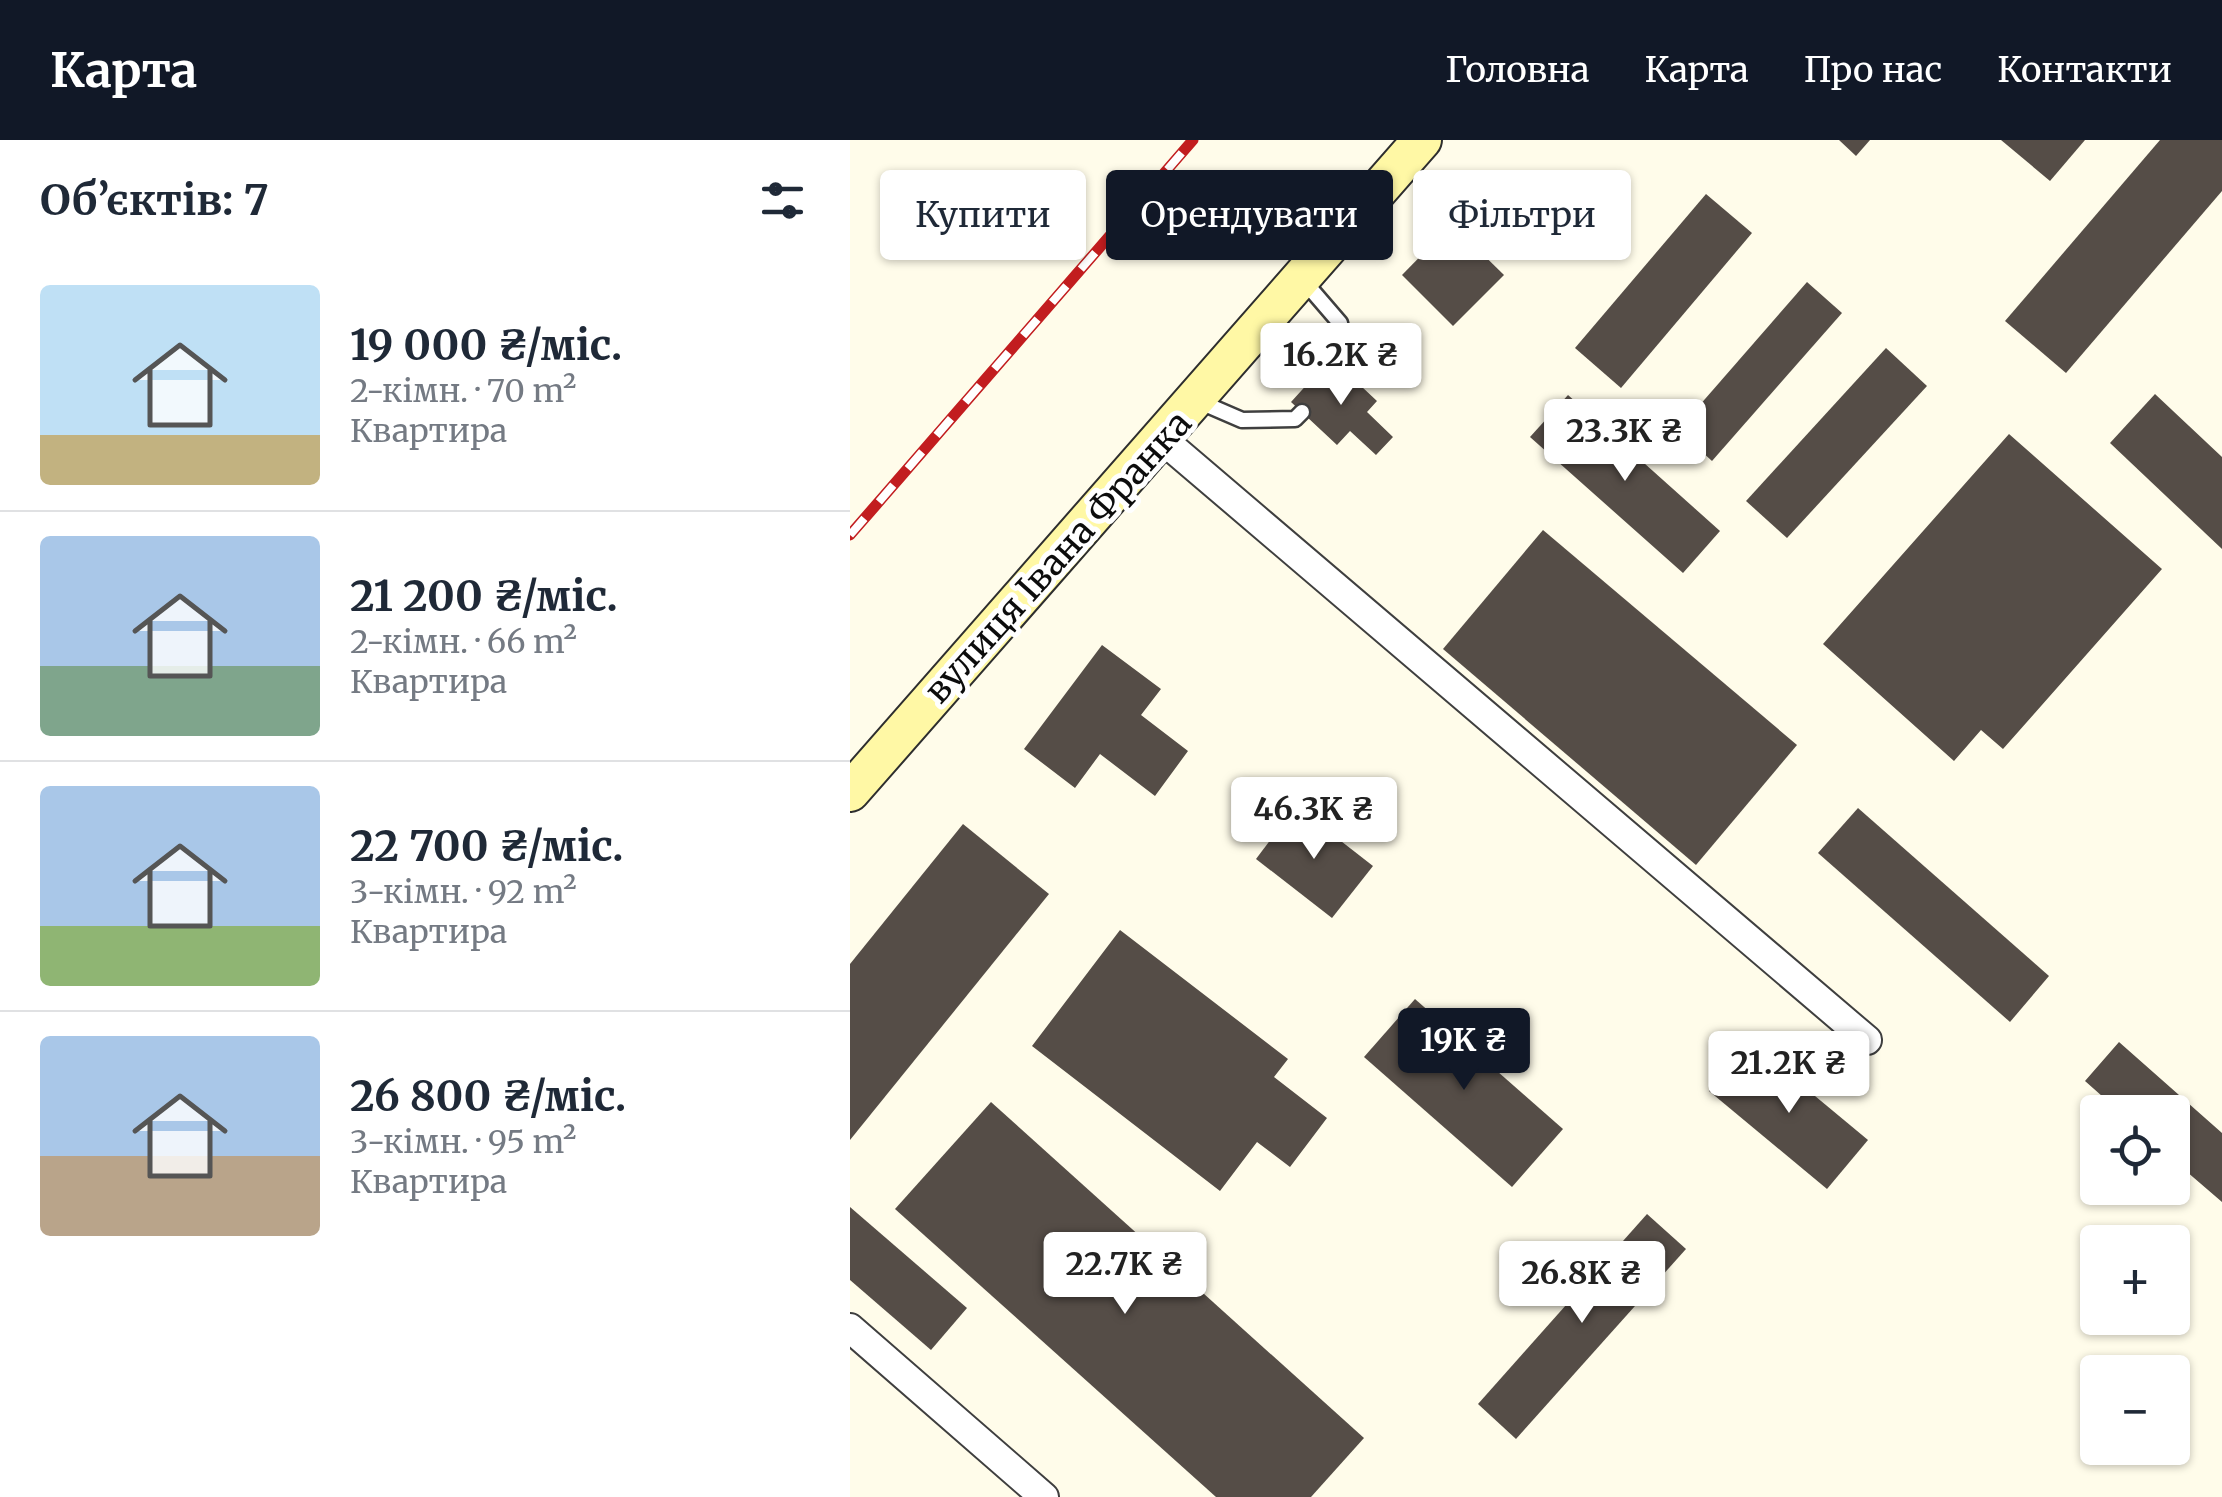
<!DOCTYPE html>
<html lang="uk">
<head>
<meta charset="utf-8">
<style>
  :root { --surface:#fff; --page:#f2f2f3; --text:#1f2937; --muted:#747a83; --line:#e0e1e3; --accent:#111827 }
  body { margin:0; font-family:Merriweather,serif; background:var(--page); color:var(--text); height:100vh; display:flex; flex-direction:column; font-size:38px; white-space:nowrap }
  * { box-sizing:border-box; margin:0 }
  p { font-size:32px; color:var(--muted) }
  .icon { flex:none; width:55px; height:55px; fill:none; stroke:currentColor; stroke-width:2; stroke-linecap:round; stroke-linejoin:round }
  .map { position:relative; flex:1; overflow:hidden }
  .side { display:flex; flex-direction:column; background:var(--surface); width:850px }
  .side>* { flex:none }
  .guide { position:absolute; left:30px; top:30px; width:950px; height:90px; display:flex; gap:20px }
  .controls { position:absolute; left:1230px; top:955px; display:grid; gap:20px }
  .controls a { display:grid; place-items:center; width:110px; height:110px; border-radius:10px; background:var(--surface); box-shadow:0 2px 8px #0004; font-size:50px }
  .price { position:absolute; translate:-50% -85px; padding:0 22px; border-radius:10px; background:#fff; color:#222; font-size:32px; line-height:65px; filter:drop-shadow(0 2px 5px #0008) }
  .price::after { content:''; position:absolute; left:50%; top:60px; width:30px; height:22px; margin-left:-15px; background:inherit; clip-path:polygon(0 0,100% 0,50% 100%) }
  .price.current { background:var(--accent); color:#fff }
  ul { padding:0; list-style:none }
  li { display:flex; align-items:center; gap:30px; height:250px; padding:0 40px }
  li+li { border-top:2px solid var(--line) }
  li span { display:grid; place-items:center; flex:none; width:280px; height:200px; border-radius:10px; color:#555 }
  li>.icon { margin-inline-start:auto }
  span .icon { width:120px; height:120px; fill:#fffc; stroke-width:1 }
  li b { font-size:42px }
  h2 { display:flex; justify-content:space-between; align-items:center; height:120px; padding:0 40px; font-size:42px }
  .pill { padding:0 35px; border-radius:10px; background:var(--surface); box-shadow:0 2px 8px #0004; font-size:35px; line-height:90px }
  .pill.current { background:var(--accent); color:#fff }
  header { display:flex; align-items:center; gap:60px; box-sizing:border-box; height:140px; padding:0 50px; background:var(--accent); color:#fff }
  header strong { font-size:48px }
  nav { display:flex; gap:55px; margin-inline-start:auto; font-size:35px }
  main { display:flex; flex:1; min-height:0 }
  .map>svg:first-child { display:block }
</style>
</head>
<body>
<header>
<strong>Карта</strong>
<nav><a>Головна</a><a>Карта</a><a>Про нас</a><a>Контакти</a></nav>
</header>
<main>
<section class="side">
<h2>Об’єктів: 7<svg class="icon" aria-label="filters" viewBox="0 0 24 24"><path d="M4 7h16M4 17h16"/><circle cx="9" cy="7" r="2"/><circle cx="15" cy="17" r="2"/></svg></h2>
<ul>
<li><span style="background:linear-gradient(#bfe0f5 75%,#c2b280 0)"><svg class="icon" aria-label="home" viewBox="0 0 24 24"><path d="M3 11l9-7 9 7M6 9v11h12V9"/></svg></span><div><b>19 000 ₴/міс.</b><p>2-кімн. · 70 m²</p><p>Квартира</p></div></li>
<li><span style="background:linear-gradient(#a9c7e8 65%,#7fa58c 0)"><svg class="icon" aria-label="home" viewBox="0 0 24 24"><path d="M3 11l9-7 9 7M6 9v11h12V9"/></svg></span><div><b>21 200 ₴/міс.</b><p>2-кімн. · 66 m²</p><p>Квартира</p></div></li>
<li><span style="background:linear-gradient(#a9c7e8 70%,#8fb573 0)"><svg class="icon" aria-label="home" viewBox="0 0 24 24"><path d="M3 11l9-7 9 7M6 9v11h12V9"/></svg></span><div><b>22 700 ₴/міс.</b><p>3-кімн. · 92 m²</p><p>Квартира</p></div></li>
<li><span style="background:linear-gradient(#a9c7e8 60%,#b9a48a 0)"><svg class="icon" aria-label="home" viewBox="0 0 24 24"><path d="M3 11l9-7 9 7M6 9v11h12V9"/></svg></span><div><b>26 800 ₴/міс.</b><p>3-кімн. · 95 m²</p><p>Квартира</p></div></li>
</ul>
</section>
<div class="map">
<svg width="1372" height="1357" viewBox="0 0 1372 1357">
  <rect width="100%" height="100%" fill="#fffcea"/>
  <g fill="#554d47">
    <path d="M 989,0 L 1020,0 L 1006,16 Z"/>
    <path d="M 1151,0 L 1235,0 L 1200,41 Z"/>
    <path d="M 1310,0 L 1372,0 L 1372,51 L 1216,233 L 1155,181 Z"/>
    <path d="M 856,54 L 902,93 L 771,248 L 725,208 Z"/>
    <path d="M 602,84 L 654,135 L 603,186 L 552,135 Z"/>
    <path d="M 957,142 L 992,173 L 862,321 L 828,290 Z"/>
    <path d="M 1036,208 L 1077,246 L 937,398 L 896,361 Z"/>
    <path d="M 481,218 L 527,261 L 517,272 L 543,297 L 526,315 L 500,291 L 487,305 L 441,262 Z"/>
    <path d="M 1305,254 L 1372,317 L 1372,409 L 1260,303 Z"/>
    <path d="M 718,255 L 870,391 L 833,433 L 680,297 Z"/>
    <path d="M 1159,294 L 1312,429 L 1153,609 L 1131,590 L 1104,621 L 973,504 Z"/>
    <path d="M 693,390 L 947,605 L 846,725 L 593,509 Z"/>
    <path d="M 252,505 L 311,549 L 291,575 L 338,611 L 305,656 L 250,614 L 225,648 L 174,609 Z"/>
    <path d="M 446,666 L 523,726 L 482,778 L 406,719 Z"/>
    <path d="M 1008,668 L 1199,836 L 1160,882 L 968,713 Z"/>
    <path d="M 113,684 L 199,754 L 0,1000 L 0,824 Z"/>
    <path d="M 270,790 L 438,919 L 424,937 L 477,978 L 440,1027 L 407,1002 L 370,1051 L 182,906 Z"/>
    <path d="M 565,859 L 713,989 L 662,1047 L 514,917 Z"/>
    <path d="M 900,902 L 1018,1000 L 977,1049 L 859,951 Z"/>
    <path d="M 1269,902 L 1372,993 L 1372,1062 L 1322,1019 L 1322,972 L 1270,972 L 1235,941 Z"/>
    <path d="M 141,962 L 514,1298 L 461,1357 L 366,1357 L 45,1069 Z"/>
    <path d="M 0,1067 L 117,1168 L 81,1210 L 0,1140 Z"/>
    <path d="M 797,1074 L 836,1109 L 666,1299 L 628,1264 Z"/>
  </g>
  <g fill="none" stroke-linecap="round" stroke-linejoin="round">
    <defs>
      <g id="lane">
        <path d="M 453,140 L 490,183 L 496,223 L 491,228"/>
        <path d="M 348,261 L 392,280 L 445,279 L 452,272"/>
      </g>
      <g id="street">
        <path d="M 312,299 L 1017,900"/>
        <path d="M 0,1188 L 194,1357"/>
      </g>
      <path id="secondary" d="M 0,652 L 572,0"/>
    </defs>
    <use href="#lane" stroke="#3f3f3f" stroke-width="19"/>
    <use href="#street" stroke="#3f3f3f" stroke-width="32"/>
    <use href="#secondary" stroke="#2e2e2e" stroke-width="42"/>
    <use href="#lane" stroke="#fff" stroke-width="14"/>
    <use href="#street" stroke="#fff" stroke-width="28"/>
    <use href="#secondary" stroke="#fff8a5" stroke-width="38"/>
    <defs>
      <path id="rail" d="M 0,395 L 343,0"/>
    </defs>
    <use href="#rail" stroke="#c21d1f" stroke-width="11"/>
    <use href="#rail" stroke="#fff" stroke-width="8" stroke-dasharray="22" stroke-linecap="butt"/>
  </g>
  <g text-anchor="middle" dominant-baseline="central" stroke-width="10" stroke-linejoin="round" paint-order="stroke">
    <g font-size="35" fill="#0c0c0c" stroke="#fff">
      <text transform="translate(208 417) rotate(-48)">вулиця Івана Франка</text>
    </g>
  </g>
</svg>
<div class="controls">
<a><svg class="icon" aria-label="locate" viewBox="0 0 24 24"><circle cx="12" cy="12" r="6"/><path d="M12 2v4M12 18v4M2 12h4M18 12h4"/></svg></a>
<a>+</a>
<a>−</a>
</div>
<b class="price" style="left:491px;top:268px">16.2K ₴</b>
<b class="price" style="left:775px;top:344px">23.3K ₴</b>
<b class="price" style="left:464px;top:722px">46.3K ₴</b>
<b class="price current" style="left:614px;top:953px">19K ₴</b>
<b class="price" style="left:939px;top:976px">21.2K ₴</b>
<b class="price" style="left:275px;top:1177px">22.7K ₴</b>
<b class="price" style="left:732px;top:1186px">26.8K ₴</b>
<div class="guide">
<a class="pill">Купити</a>
<a class="pill current">Орендувати</a>
<a class="pill">Фільтри</a>
</div>
</div>
</main>
</body>
</html>
